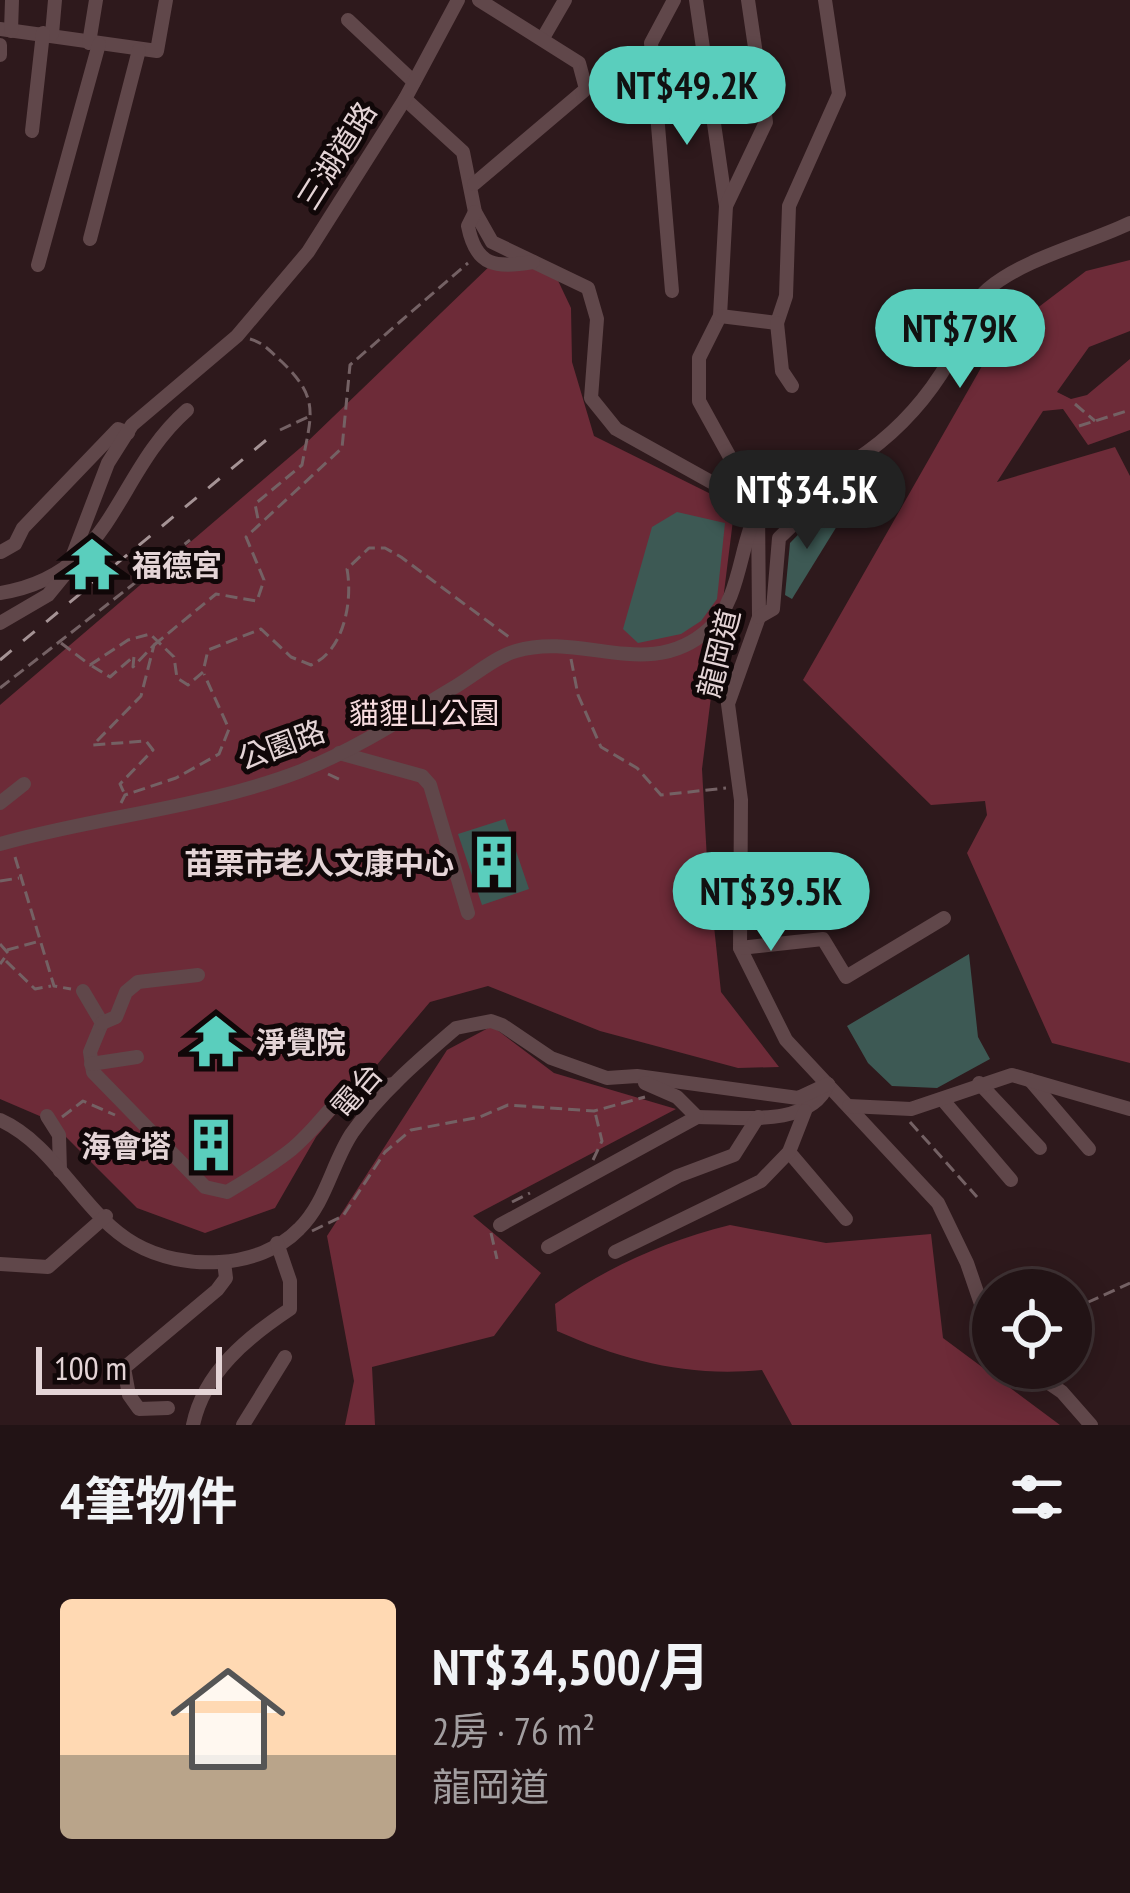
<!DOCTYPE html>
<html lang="zh-TW">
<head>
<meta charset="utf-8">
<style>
  :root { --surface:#221315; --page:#2a1c1e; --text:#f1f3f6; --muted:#a29ea0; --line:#3f3234; --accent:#5acebd }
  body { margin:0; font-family:"PT Sans Narrow","Noto Sans TC",sans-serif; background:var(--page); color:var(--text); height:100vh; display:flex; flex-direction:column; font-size:45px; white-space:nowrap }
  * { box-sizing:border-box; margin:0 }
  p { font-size:39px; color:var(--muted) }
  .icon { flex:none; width:66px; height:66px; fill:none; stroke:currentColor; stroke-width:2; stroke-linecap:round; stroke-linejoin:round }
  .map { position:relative; height:1425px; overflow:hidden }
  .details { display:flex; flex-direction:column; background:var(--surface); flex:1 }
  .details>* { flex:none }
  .controls { position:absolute; left:972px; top:1269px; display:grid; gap:24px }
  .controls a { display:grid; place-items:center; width:120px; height:120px; border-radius:50%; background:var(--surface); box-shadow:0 6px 30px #0003,0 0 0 3px var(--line); font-size:60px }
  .scale { position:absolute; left:36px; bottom:30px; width:186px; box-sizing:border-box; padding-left:12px; border:6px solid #e4d4d6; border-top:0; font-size:33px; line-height:42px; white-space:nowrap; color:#e4d4d6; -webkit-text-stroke:9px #100708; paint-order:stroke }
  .price { position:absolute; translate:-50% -102px; padding:0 27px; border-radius:42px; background:var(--accent); color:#111; font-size:39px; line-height:78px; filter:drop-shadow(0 3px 6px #0008) }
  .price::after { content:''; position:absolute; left:50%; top:72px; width:36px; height:27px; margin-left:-18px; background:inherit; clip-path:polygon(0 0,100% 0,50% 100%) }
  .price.selected { background:#222; color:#fff }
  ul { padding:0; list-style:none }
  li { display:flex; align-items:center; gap:36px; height:300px; padding:0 60px }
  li+li { border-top:3px solid var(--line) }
  li span { display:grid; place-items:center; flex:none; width:336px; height:240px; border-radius:12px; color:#555 }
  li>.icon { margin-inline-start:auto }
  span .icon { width:144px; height:144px; fill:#fffc; stroke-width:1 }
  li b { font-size:51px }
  h2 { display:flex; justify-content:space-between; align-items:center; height:144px; padding:0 60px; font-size:51px }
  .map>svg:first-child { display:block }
</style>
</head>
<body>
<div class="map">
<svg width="1130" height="1425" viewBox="0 0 1130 1425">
  <rect width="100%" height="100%" fill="#2e191c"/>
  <g fill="#6d2b38">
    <path d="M 496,260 L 553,270 L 571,308 L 572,362 L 594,436 L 723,500 L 734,512 L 702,769 L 707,860 L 721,992 L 779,1067 L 738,1068 L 600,1031 L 488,986 L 430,1002 L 316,1137 L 275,1208 L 205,1233 L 137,1208 L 49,1120 L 0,1099 L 0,705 L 306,443 Z"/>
    <path d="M 1130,260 L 1130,331 L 1089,347 L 1057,392 L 1071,399 L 1087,395 L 1130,359 L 1130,430 L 1088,445 L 1063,409 L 1043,411 L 997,482 L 1115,447 L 1130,476 L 1130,1063 L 1052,1043 L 967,853 L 987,815 L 985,801 L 931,805 L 803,680 L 998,338 L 1086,271 Z"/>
    <path d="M 492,1026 L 554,1073 L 676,1109 L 473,1216 L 541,1273 L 494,1336 L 372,1367 L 375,1425 L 345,1425 L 354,1381 L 327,1236 L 447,1050 Z"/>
    <path d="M 730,1225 L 826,1243 L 931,1234 L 943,1338 L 1060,1425 L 792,1425 L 762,1370 C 687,1377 625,1361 557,1331 L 555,1304 C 609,1266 666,1241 730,1225 Z"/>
  </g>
  <g fill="#3d5954">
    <path d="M 677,512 L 725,523 L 717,599 L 701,621 L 681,634 L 638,643 L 623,629 L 652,527 Z"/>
    <path d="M 818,514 L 837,526 L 792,599 L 785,595 L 790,543 Z"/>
    <path d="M 505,819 L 529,889 L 482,905 L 458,834 Z"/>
    <path d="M 969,954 L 978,1037 L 990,1059 L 937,1088 L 892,1086 L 868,1063 L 847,1026 Z"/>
    <path d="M 212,1123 L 233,1147 L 210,1167 L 189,1143 Z"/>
  </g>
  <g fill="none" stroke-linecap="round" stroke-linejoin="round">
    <g stroke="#746164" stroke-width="3" stroke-dasharray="12 6" stroke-linecap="butt">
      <path d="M 250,339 C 264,343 271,352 281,361 C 321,399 311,415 302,465 L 255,504 L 259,524"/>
      <path d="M 1075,404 L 1095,421"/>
      <path d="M 1079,426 L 1130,410"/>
      <path d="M 280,430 L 310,416"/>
      <path d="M 61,643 L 90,665 L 128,640 L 150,634 L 174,657 L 177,678 L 188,685 L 203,672 L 208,650 L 261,629 L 291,657 L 311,665 C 344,651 353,601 347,569 L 369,548 L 385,548 L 401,557 L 513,640"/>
      <path d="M 154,645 L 216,594 L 257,601 L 264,580 L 246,537 L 342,448 L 350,365 L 468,263"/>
      <path d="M 571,659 L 578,695 L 601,747 L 637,768 L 661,795 L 726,788"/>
      <path d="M 92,666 L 110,677 L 134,656 L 133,667 L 154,645 L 141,696 L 93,745 L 146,741 L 153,750 L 120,784 L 125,795"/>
      <path d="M 0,688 L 190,540"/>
      <path d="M 328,774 L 341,780"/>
      <path d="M 121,803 L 125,795 L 176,778 L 219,754 L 229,729 L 204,674"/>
      <path d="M 15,857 L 54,986 L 71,989"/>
      <path d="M 0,881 L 19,878"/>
      <path d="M 0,944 L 8,953 L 0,964"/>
      <path d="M 7,950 L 40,941"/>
      <path d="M 6,961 L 35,989 L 51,986"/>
      <path d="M 62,1117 L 83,1101 L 115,1115"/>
      <path d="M 910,1122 L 977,1197"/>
      <path d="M 593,1160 L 602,1141 L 595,1112"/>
      <path d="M 512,1202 L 530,1193"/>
      <path d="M 312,1231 L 343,1216 L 385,1152 L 411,1130 L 480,1117 L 508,1105 L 594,1111 L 645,1097"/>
      <path d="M 491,1233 L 497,1259"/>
      <path d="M 1071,1310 L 1130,1283"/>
    </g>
    <g stroke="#60474a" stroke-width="14">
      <path d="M 696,0 L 726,206"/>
      <path d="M 748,0 L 766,122 L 726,206 L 720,316 L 699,358 L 699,401 L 758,508 L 759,617 L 728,704 L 741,800 L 740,948 L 786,1040 L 938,1203 L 967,1263 L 993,1339"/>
      <path d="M 348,20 L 414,82"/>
      <path d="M 0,29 L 157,51 L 166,0"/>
      <path d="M 11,31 L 12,0"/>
      <path d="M 52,34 L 55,0"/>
      <path d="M 543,38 L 565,0"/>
      <path d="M 89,43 L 96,0"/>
      <path d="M 0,45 L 0,55"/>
      <path d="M 405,99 L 463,152 L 475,212 L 492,242 L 588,288 L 597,319 L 591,398 L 616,429 L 758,508 C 840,478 905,437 949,361 C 963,337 967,307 988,289 C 1025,258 1086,244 1130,223"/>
      <path d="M 32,131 L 43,33"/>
      <path d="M 474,184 L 586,89 L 579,63 L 479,0"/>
      <path d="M 475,212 L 468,226 C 476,267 496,268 533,262"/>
      <path d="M 90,239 L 139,50"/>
      <path d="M 38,265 L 99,44"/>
      <path d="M 672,291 L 651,43 L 674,0"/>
      <path d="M 720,316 L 777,323 L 786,296 L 789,206 L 839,94 L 825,0"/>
      <path d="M 777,323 L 782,371 L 792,386"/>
      <path d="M 1,552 L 15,544 L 23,528 L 118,429 L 128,433"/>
      <path d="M 0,593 C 115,575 113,475 187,410"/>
      <path d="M 759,617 L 773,609 L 779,538 L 808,510"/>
      <path d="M 0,623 L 48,595 L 66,573 L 108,463 L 132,425 L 237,336 L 308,252 L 405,99 L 458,0"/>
      <path d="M 339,753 L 422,776 L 430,785 L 468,913"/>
      <path d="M 0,803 L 24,784"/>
      <path d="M 0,844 C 99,816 205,808 301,771 C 354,750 405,717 453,688 C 472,677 495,657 516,651 C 582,631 650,683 709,629 C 740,600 739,550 756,513"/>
      <path d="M 740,948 L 823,939 L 846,977 L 944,918"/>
      <path d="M 83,991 L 102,1023 L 90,1052 L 93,1072 L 205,1187 L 227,1192 C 249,1179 272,1165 292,1149 C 336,1111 326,1093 394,1084"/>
      <path d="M 102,1023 L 116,1017 L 126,992 L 138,982 L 198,975"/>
      <path d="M 91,1064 L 137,1057"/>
      <path d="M 1030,1080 L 1089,1149"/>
      <path d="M 979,1083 L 1040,1148"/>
      <path d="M 942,1099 L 1011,1180"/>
      <path d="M 849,1106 L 911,1109 L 1012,1075 L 1130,1109"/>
      <path d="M 47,1116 L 59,1135 L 60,1171"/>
      <path d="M 697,1117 C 738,1117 811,1128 828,1084"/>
      <path d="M 0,1120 C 56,1145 83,1215 135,1244 C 182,1271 259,1270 299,1229 C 326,1203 332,1163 352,1133 C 380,1093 419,1060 456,1028 L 491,1021 L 502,1025 L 551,1058 L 607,1078 L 637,1076 L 798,1098 L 828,1084"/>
      <path d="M 789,1152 L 846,1219"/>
      <path d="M 500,1225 L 697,1117 L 677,1097 L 645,1083"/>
      <path d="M 548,1247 L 678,1176 L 734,1155 L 758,1117"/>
      <path d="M 615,1252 L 761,1181 L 789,1152 L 805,1111"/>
      <path d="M 0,1264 L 48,1267 L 106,1216"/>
      <path d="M 1027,1368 L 1062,1392 L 1091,1425"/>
      <path d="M 168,1408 L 139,1409 L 129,1395 L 124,1368 L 217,1290 L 226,1278 L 224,1262"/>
      <path d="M 193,1425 C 204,1372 248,1337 290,1309 L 290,1281 L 277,1243"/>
      <path d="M 243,1425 L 285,1357"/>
    </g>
    <path stroke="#a59395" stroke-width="3" stroke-dasharray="15 15" stroke-linecap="butt" d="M 0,660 L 276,432"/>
  </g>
  <defs>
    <symbol id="temple-bare" viewBox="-9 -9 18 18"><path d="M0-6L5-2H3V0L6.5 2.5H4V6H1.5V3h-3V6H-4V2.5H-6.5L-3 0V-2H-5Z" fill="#5acebd" stroke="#100708" stroke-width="2.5" paint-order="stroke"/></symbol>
    <symbol id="building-bare" viewBox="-9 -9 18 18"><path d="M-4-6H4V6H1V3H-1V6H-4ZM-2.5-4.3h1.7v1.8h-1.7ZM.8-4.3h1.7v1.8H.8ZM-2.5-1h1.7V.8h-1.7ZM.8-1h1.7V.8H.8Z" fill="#5acebd" stroke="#100708" stroke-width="2.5" paint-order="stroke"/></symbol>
  </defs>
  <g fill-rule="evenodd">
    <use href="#temple-bare" x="54" y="526" width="76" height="76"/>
    <use href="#building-bare" x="456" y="824" width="76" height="76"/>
    <use href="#temple-bare" x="178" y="1003" width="76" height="76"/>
    <use href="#building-bare" x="173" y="1107" width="76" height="76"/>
  </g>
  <g text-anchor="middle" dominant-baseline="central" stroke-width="10" stroke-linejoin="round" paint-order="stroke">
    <g font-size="30" fill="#e4d4d6" stroke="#100708">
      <text transform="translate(336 155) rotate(-58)">三湖道路</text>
      <text transform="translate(718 653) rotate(-76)">龍岡道</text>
      <text transform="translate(281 744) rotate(-20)">公園路</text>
      <text transform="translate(356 1090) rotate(-49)">電台</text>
    </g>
    <g font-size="30" font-weight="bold" fill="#e4d4d6" stroke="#100708" text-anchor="start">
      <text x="132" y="564">福德宮</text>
      <text x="454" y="862" text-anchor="end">苗栗市老人文康中心</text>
      <text x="256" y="1041">淨覺院</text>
      <text x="171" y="1145" text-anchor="end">海會塔</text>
    </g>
    <g font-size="30" fill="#f7dcdf" stroke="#100708">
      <text x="424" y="712">貓貍山公園</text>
    </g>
  </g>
</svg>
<div class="controls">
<a><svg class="icon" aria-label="locate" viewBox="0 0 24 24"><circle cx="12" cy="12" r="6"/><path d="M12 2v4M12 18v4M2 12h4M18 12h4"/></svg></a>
</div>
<div class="scale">100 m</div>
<b class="price" style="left:687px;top:148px">NT$49.2K</b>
<b class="price" style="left:960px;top:391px">NT$79K</b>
<b class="price selected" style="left:807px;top:552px">NT$34.5K</b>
<b class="price" style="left:771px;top:954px">NT$39.5K</b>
</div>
<section class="details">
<h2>4筆物件<svg class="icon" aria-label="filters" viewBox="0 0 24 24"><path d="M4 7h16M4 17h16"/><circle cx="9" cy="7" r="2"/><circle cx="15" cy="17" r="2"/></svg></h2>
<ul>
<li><span style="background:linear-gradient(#ffd9b3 65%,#b9a48a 0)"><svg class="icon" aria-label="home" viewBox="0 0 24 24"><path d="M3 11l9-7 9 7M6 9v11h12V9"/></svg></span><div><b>NT$34,500/月</b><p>2房 · 76 m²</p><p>龍岡道</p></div></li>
</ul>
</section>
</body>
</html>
